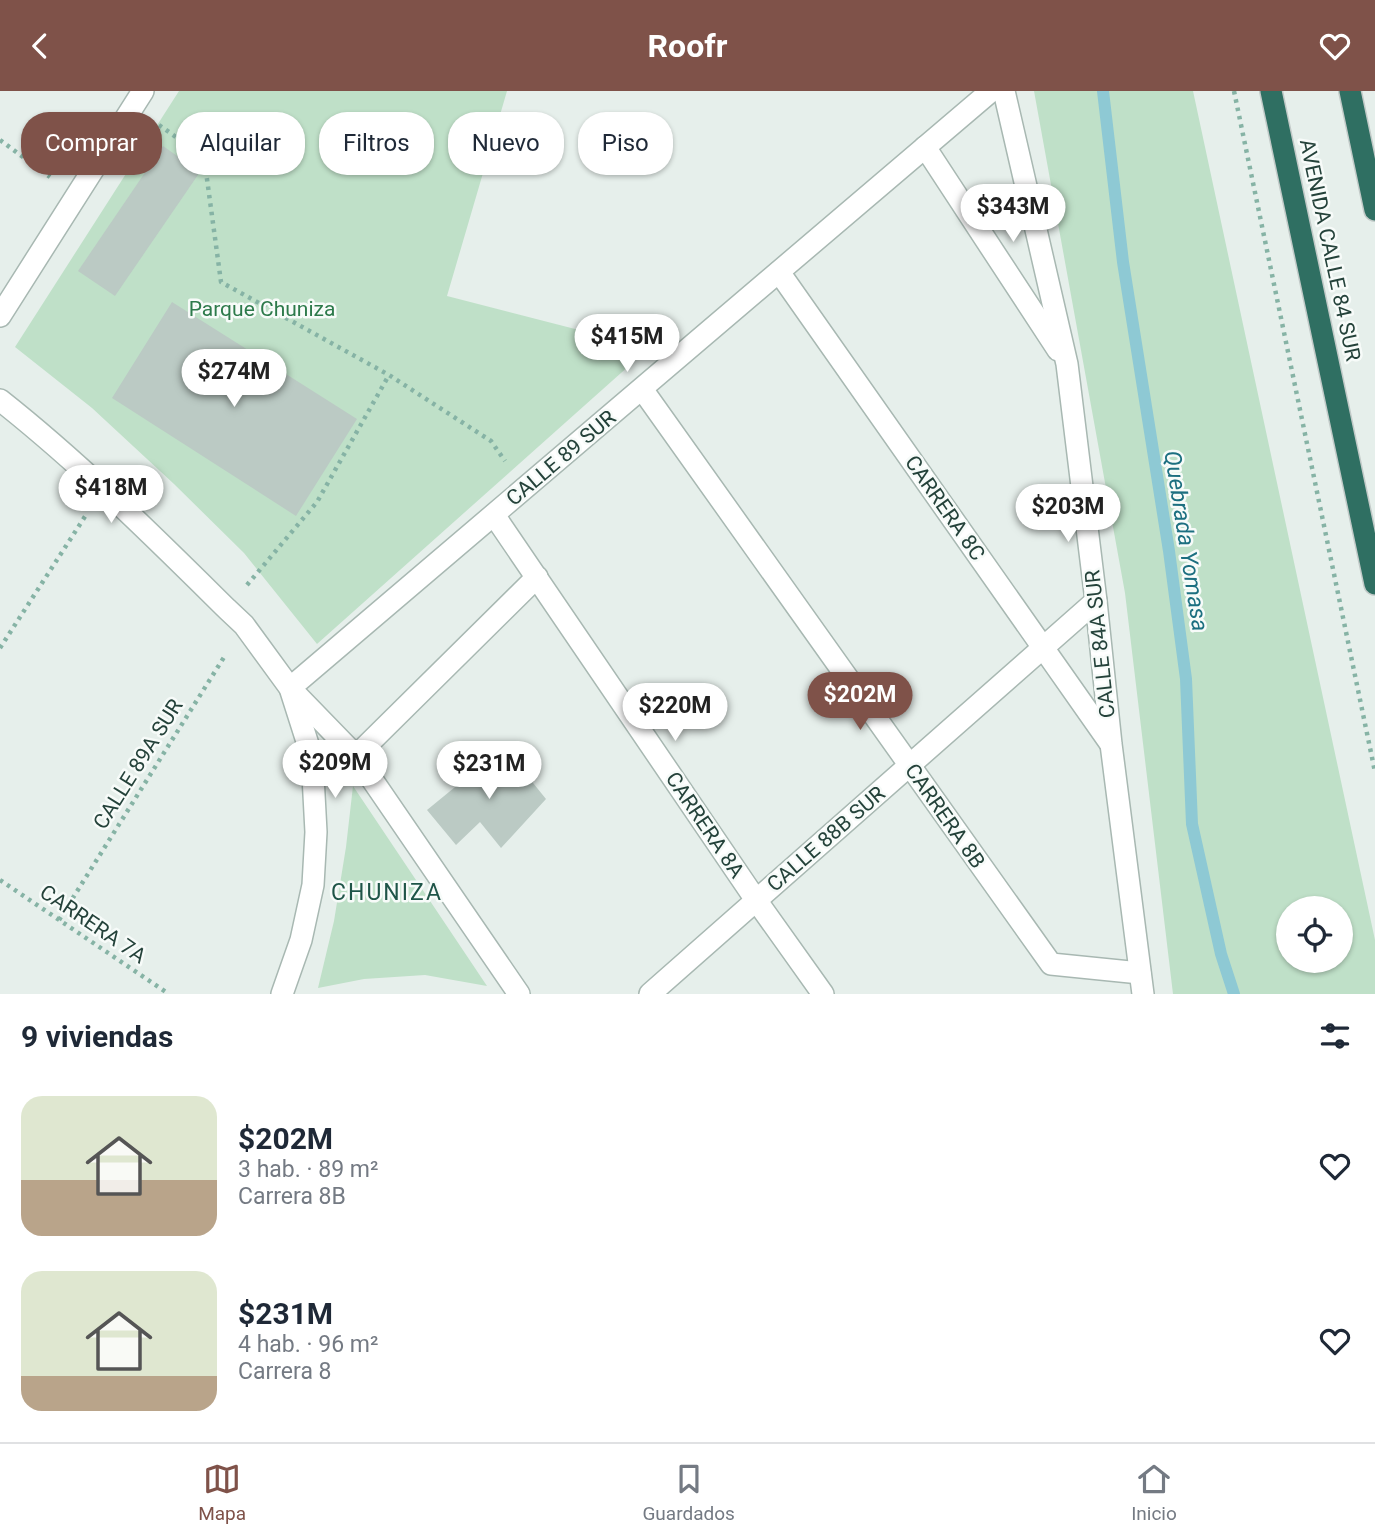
<!DOCTYPE html>
<html lang="es">
<head>
<meta charset="utf-8">
<style>
  :root { --surface:#fff; --page:#f2f2f3; --text:#1f2937; --muted:#747a83; --line:#e0e1e3; --accent:#7f5249 }
  body { margin:0; font-family:Roboto,sans-serif; background:var(--page); color:var(--text); height:100vh; display:flex; flex-direction:column; font-size:26px; white-space:nowrap }
  * { box-sizing:border-box; margin:0 }
  p { font-size:23px; color:var(--muted) }
  .icon { flex:none; width:38px; height:38px; fill:none; stroke:currentColor; stroke-width:2; stroke-linecap:round; stroke-linejoin:round }
  .map { position:relative; height:903px; overflow:hidden }
  .drawer { display:flex; flex-direction:column; background:var(--surface); flex:1 }
  .drawer>* { flex:none }
  .top-card { position:absolute; left:21px; top:21px; width:700px; height:63px; display:flex; gap:14px }
  .buttons { position:absolute; left:1276px; top:805px; display:grid; gap:14px }
  .buttons a { display:grid; place-items:center; width:77px; height:77px; border-radius:50%; background:var(--surface); box-shadow:0 2px 5px #0004; font-size:35px }
  .price { position:absolute; translate:-50% -60px; padding:0 16px; border-radius:24px; background:#fff; color:#222; font-size:23px; line-height:46px; filter:drop-shadow(0 2px 4px #0008) }
  .price::after { content:''; position:absolute; left:50%; top:42px; width:21px; height:16px; margin-left:-10px; background:inherit; clip-path:polygon(0 0,100% 0,50% 100%) }
  .price.on { background:var(--accent); color:#fff }
  ul { padding:0; list-style:none }
  li { display:flex; align-items:center; gap:21px; height:175px; padding:0 21px }
  li span { display:grid; place-items:center; flex:none; width:196px; height:140px; border-radius:21px; color:#555 }
  li>.icon { margin-inline-start:auto }
  span .icon { width:84px; height:84px; fill:#fffc; stroke-width:1 }
  li b { font-size:30px }
  h2 { display:flex; justify-content:space-between; align-items:center; height:84px; padding:0 21px; font-size:30px }
  .tag { padding:0 24px; border-radius:28px; background:var(--surface); box-shadow:0 2px 5px #0004; font-size:24px; line-height:63px }
  .tag.on { background:var(--accent); color:#fff }
  header { display:flex; justify-content:space-between; align-items:center; height:91px; padding:0 21px; background:var(--accent); color:#fff; font-size:32px; font-weight:700 }
  .tab-bar { display:flex; justify-content:space-around; align-items:center; height:98px; border-top:2px solid var(--line); background:var(--surface); font-size:19px; color:var(--muted) }
  .tab-bar a { display:grid; justify-items:center; gap:4px }
  .tab-bar .on { color:var(--accent) }
  .map>svg:first-child { display:block }
</style>
</head>
<body>
<header><svg class="icon" aria-label="back" viewBox="0 0 24 24"><path d="M15 5l-7 7 7 7"/></svg>Roofr<svg class="icon" aria-label="heart" viewBox="0 0 24 24"><path d="M12 20l-8-8c-3-5 5-10 8-4 3-6 11-1 8 4z"/></svg></header>
<div class="map">
<svg width="1375" height="903" viewBox="0 0 1375 903">
  <rect width="100%" height="100%" fill="#e6efeb"/>
  <g fill="#bfe0c8" fill-rule="evenodd">
    <path d="M 179,0 L 507,0 L 447,205 L 649,257 L 317,553 L 244,462 L 174,393 L 92,317 L 15,256 Z"/>
    <path d="M 1034,0 L 1193,0 L 1375,849 L 1375,903 L 1173,903 L 1125,502 ZM 1288,817 L 1340,817 L 1340,870 L 1288,870 Z"/>
    <path d="M 353,695 L 487,895 L 425,884 L 364,888 L 318,897 L 334,830 L 346,756 Z"/>
  </g>
  <g fill="none" stroke-linecap="round" stroke-linejoin="round">
    <path stroke="#8ec9d4" stroke-width="12" d="M 1103,0 L 1123,171 L 1169,460 L 1186,588 L 1192,733 L 1221,863 L 1234,903"/>
  </g>
  <g fill="#bbcac4">
    <path d="M 163,55 L 200,81 L 115,205 L 78,180 Z"/>
    <path d="M 172,211 L 357,328 L 296,425 L 112,307 Z"/>
    <path d="M 504,656 L 546,708 L 501,757 L 480,731 L 456,754 L 427,719 Z"/>
  </g>
  <g fill="none" stroke-linecap="round" stroke-linejoin="round">
    <defs>
      <g id="minor">
        <path d="M 1004,0 L 1067,273 L 1096,510 L 1111,653 L 1143,903"/>
        <path d="M 925,56 L 1058,259"/>
        <path d="M 779,181 L 1110,652"/>
        <path d="M 0,225 L 143,0"/>
        <path d="M 642,298 L 1051,873 L 1140,882"/>
        <path d="M 0,309 C 81,373 154,446 227,518 L 244,534 L 290,597 L 312,666 L 316,741 L 313,794 L 301,849 L 282,903"/>
        <path d="M 494,424 L 756,809 L 823,903"/>
        <path d="M 356,665 L 537,486"/>
        <path d="M 519,903 L 356,665 L 290,597 L 991,0"/>
        <path d="M 650,903 L 1096,510"/>
      </g>
      <g id="highway">
        <path d="M 1271,0 L 1375,493"/>
        <path d="M 1350,0 L 1375,119"/>
      </g>
    </defs>
    <use href="#minor" stroke="#a8b8b2" stroke-width="24"/>
    <use href="#highway" stroke="#c2cac8" stroke-width="24"/>
    <g stroke="#86b3a5" stroke-width="4.5" stroke-dasharray="3.5 5" stroke-linecap="butt">
      <path d="M 1234,0 L 1375,681"/>
      <path d="M 159,34 L 204,66 L 221,191 L 389,284 L 491,350 L 505,370"/>
      <path d="M 0,49 L 50,86"/>
      <path d="M 247,494 L 317,411 L 389,284"/>
      <path d="M 0,557 L 86,424"/>
      <path d="M 0,789 L 169,903"/>
      <path d="M 59,829 L 226,563"/>
    </g>
    <use href="#minor" stroke="#fff" stroke-width="21"/>
    <use href="#highway" stroke="#2f6f62" stroke-width="21"/>
  </g>
  <g text-anchor="middle" dominant-baseline="central" stroke-width="5" stroke-linejoin="round" paint-order="stroke">
    <g font-size="21" fill="#24423a" stroke="#f7fbf9">
      <text transform="translate(1330 159) rotate(78)">AVENIDA CALLE 84 SUR</text>
      <text transform="translate(561 367) rotate(-40)">CALLE 89 SUR</text>
      <text transform="translate(945 417) rotate(55)">CARRERA 8C</text>
      <text transform="translate(1100 553) rotate(-96)">CALLE 84A SUR</text>
      <text transform="translate(138 673) rotate(-58)">CALLE 89A SUR</text>
      <text transform="translate(945 725) rotate(55)">CARRERA 8B</text>
      <text transform="translate(705 734) rotate(56)">CARRERA 8A</text>
      <text transform="translate(826 748) rotate(-41)">CALLE 88B SUR</text>
      <text transform="translate(93 833) rotate(34)">CARRERA 7A</text>
    </g>
    <g font-size="21" fill="#2d7a4b" stroke="#f7fbf9">
      <text x="262" y="218">Parque Chuniza</text>
    </g>
    <g font-size="23" font-style="italic" fill="#1c6f80" stroke="#f7fbf9">
      <text transform="translate(1186 450) rotate(81)">Quebrada Yomasa</text>
    </g>
    <g font-size="23" letter-spacing="2" fill="#1f5548" stroke="#f7fbf9">
      <text x="387" y="801">CHUNIZA</text>
    </g>
  </g>
</svg>
<div class="buttons">
<a><svg class="icon" aria-label="locate" viewBox="0 0 24 24"><circle cx="12" cy="12" r="6"/><path d="M12 2v4M12 18v4M2 12h4M18 12h4"/></svg></a>
</div>
<b class="price" style="left:1013px;top:153px">$343M</b>
<b class="price" style="left:627px;top:283px">$415M</b>
<b class="price" style="left:234px;top:318px">$274M</b>
<b class="price" style="left:111px;top:434px">$418M</b>
<b class="price" style="left:1068px;top:453px">$203M</b>
<b class="price on" style="left:860px;top:641px">$202M</b>
<b class="price" style="left:675px;top:652px">$220M</b>
<b class="price" style="left:335px;top:709px">$209M</b>
<b class="price" style="left:489px;top:710px">$231M</b>
<div class="top-card">
<a class="tag on">Comprar</a>
<a class="tag">Alquilar</a>
<a class="tag">Filtros</a>
<a class="tag">Nuevo</a>
<a class="tag">Piso</a>
</div>
</div>
<section class="drawer">
<h2>9 viviendas<svg class="icon" aria-label="filters" viewBox="0 0 24 24"><path d="M4 7h16M4 17h16"/><circle cx="9" cy="7" r="2"/><circle cx="15" cy="17" r="2"/></svg></h2>
<ul>
<li><span style="background:linear-gradient(#dfe7d0 60%,#b9a48a 0)"><svg class="icon" aria-label="home" viewBox="0 0 24 24"><path d="M3 11l9-7 9 7M6 9v11h12V9"/></svg></span><div><b>$202M</b><p>3 hab. · 89 m²</p><p>Carrera 8B</p></div><svg class="icon" aria-label="heart" viewBox="0 0 24 24"><path d="M12 20l-8-8c-3-5 5-10 8-4 3-6 11-1 8 4z"/></svg></li>
<li><span style="background:linear-gradient(#dfe7d0 75%,#b9a48a 0)"><svg class="icon" aria-label="home" viewBox="0 0 24 24"><path d="M3 11l9-7 9 7M6 9v11h12V9"/></svg></span><div><b>$231M</b><p>4 hab. · 96 m²</p><p>Carrera 8</p></div><svg class="icon" aria-label="heart" viewBox="0 0 24 24"><path d="M12 20l-8-8c-3-5 5-10 8-4 3-6 11-1 8 4z"/></svg></li>
</ul>
</section>
<nav class="tab-bar">
<a class="on"><svg class="icon" aria-label="map" viewBox="0 0 24 24"><path d="M3 6l6-2 6 2 6-2v14l-6 2-6-2-6 2zM9 4v14M15 6v14"/></svg>Mapa</a>
<a><svg class="icon" aria-label="saved" viewBox="0 0 24 24"><path d="M7 4h10v16l-5-4-5 4z"/></svg>Guardados</a>
<a><svg class="icon" aria-label="home" viewBox="0 0 24 24"><path d="M3 11l9-7 9 7M6 9v11h12V9"/></svg>Inicio</a>
</nav>
</body>
</html>
